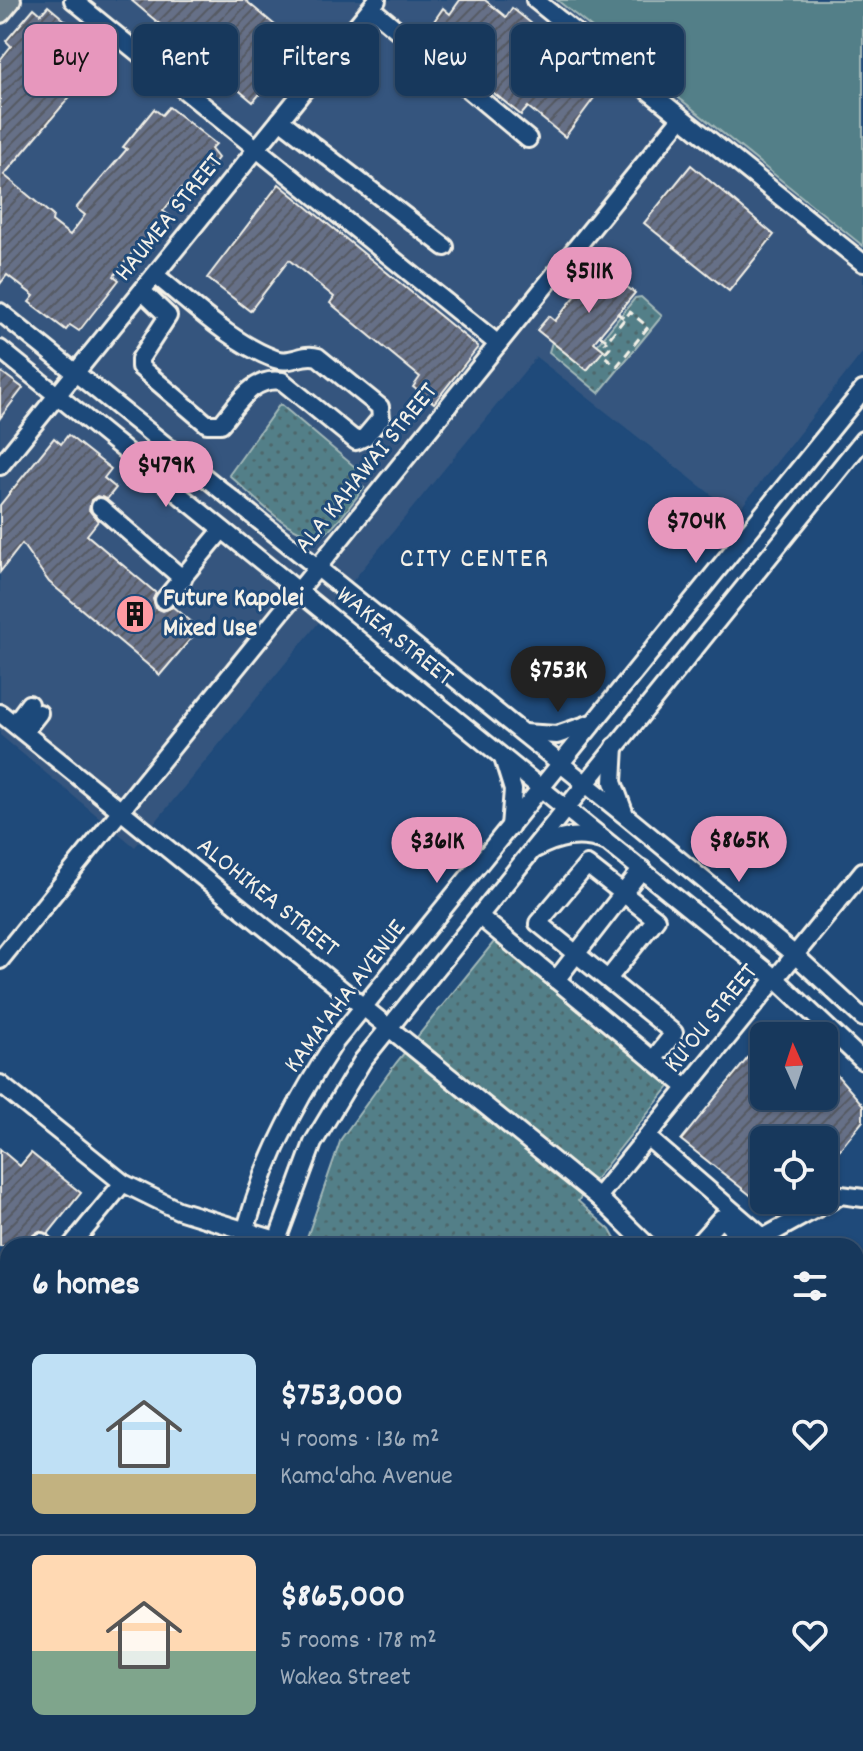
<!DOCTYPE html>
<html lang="en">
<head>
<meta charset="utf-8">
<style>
  :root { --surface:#17385c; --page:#203f62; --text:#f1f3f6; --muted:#9eacbb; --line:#365272; --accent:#e797bd }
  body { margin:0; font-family:Dekko,sans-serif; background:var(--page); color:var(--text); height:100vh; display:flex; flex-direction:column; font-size:30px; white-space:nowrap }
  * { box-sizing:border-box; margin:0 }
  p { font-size:26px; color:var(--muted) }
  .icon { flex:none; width:44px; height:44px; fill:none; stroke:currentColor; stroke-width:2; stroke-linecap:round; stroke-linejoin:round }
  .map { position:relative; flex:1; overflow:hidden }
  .side { position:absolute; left:0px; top:1238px; width:864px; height:514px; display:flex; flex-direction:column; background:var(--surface); border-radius:24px 24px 0 0; box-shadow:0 2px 6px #0004,0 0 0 2px var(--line) }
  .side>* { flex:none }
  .banner { position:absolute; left:24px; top:24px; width:816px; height:72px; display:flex; gap:16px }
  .needle { width:52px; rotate:357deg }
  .tools { position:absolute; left:750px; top:1022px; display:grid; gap:16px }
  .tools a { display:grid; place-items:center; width:88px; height:88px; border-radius:12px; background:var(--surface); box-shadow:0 2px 6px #0004,0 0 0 2px var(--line); font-size:40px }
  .price { position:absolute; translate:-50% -68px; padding:0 18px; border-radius:28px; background:var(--accent); color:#111; font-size:26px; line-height:52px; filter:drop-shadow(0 2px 4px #0008) }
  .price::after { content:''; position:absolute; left:50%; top:48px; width:24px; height:18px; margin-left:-12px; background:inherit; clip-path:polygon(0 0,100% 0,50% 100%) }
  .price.on { background:#222; color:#fff }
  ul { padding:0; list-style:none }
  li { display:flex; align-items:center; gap:24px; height:200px; padding:0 32px }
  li+li { border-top:2px solid var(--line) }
  li span { display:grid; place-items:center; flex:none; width:224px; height:160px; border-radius:12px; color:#555 }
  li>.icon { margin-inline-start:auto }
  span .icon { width:96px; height:96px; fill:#fffc; stroke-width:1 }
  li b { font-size:34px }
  h2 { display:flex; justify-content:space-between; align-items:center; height:96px; padding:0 32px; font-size:34px }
  .pill { padding:0 28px; border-radius:12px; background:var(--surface); box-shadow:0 2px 6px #0004,0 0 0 2px var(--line); font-size:28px; line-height:72px }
  .pill.on { background:var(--accent); color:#111 }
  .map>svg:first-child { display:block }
</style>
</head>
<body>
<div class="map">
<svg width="863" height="1751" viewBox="0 0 863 1751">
  <defs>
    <pattern id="grass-dots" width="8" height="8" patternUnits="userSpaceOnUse" patternTransform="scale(2)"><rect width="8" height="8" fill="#527f88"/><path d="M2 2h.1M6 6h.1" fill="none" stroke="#4e666a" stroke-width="1.8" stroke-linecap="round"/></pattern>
    <pattern id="building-hatch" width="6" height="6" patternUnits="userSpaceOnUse" patternTransform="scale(2)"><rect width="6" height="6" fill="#666f87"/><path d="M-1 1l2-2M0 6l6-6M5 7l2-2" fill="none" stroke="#565a63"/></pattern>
  </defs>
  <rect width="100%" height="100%" fill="#1f4a7a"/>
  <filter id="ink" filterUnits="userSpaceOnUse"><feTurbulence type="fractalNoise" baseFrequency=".0125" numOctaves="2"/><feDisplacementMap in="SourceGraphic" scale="16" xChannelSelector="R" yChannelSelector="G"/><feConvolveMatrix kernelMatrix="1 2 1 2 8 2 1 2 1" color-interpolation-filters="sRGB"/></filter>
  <g filter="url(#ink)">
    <path fill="#34557e" d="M 0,0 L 557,0 L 863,246 L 863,352 L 736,514 L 536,357 L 135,847 L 0,735 Z"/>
    <g fill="url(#grass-dots)" stroke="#a3b8b8" stroke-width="2">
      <path d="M 641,297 L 662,316 L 599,393 L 549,352 L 552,342 L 587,370 L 603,350 L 597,345 L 635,298 Z"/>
      <path d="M 280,404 L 361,472 L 354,480 L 364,488 C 352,502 341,521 327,532 C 304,552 247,490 229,475 Z"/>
      <path d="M 497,938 L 680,1073 L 578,1201 L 610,1230 L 619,1246 L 304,1246 L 341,1139 L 396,1063 Z"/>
      <path d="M 863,1493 L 863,1740 L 856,1741 L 856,1494 Z"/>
      <path d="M 8,1610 L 8,1744 L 835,1744 L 781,1751 L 0,1751 L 0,1611 Z"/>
    </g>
    <path fill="#527f88" stroke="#a3b8b8" stroke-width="2" d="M 557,0 L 863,0 L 863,246 Z"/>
    <g fill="url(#building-hatch)" stroke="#f4f1e8" stroke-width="2">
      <path d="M 131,0 L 245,0 L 300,46 L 253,102 Z"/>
      <path d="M 460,0 L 485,0 L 506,17 L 512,8 L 572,56 L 565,67 L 597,94 L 565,137 L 528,107 L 521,115 L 464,69 L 469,61 L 428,30 L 443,8 L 450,14 Z"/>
      <path d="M 48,6 L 97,47 L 91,54 L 100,61 L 4,175 L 53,216 L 52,221 L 70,235 L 85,215 L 76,208 L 127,149 L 123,147 L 154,109 L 162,115 L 169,107 L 216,144 L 211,149 L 218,158 L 189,195 L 181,189 L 163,211 L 171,217 L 142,253 L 136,248 L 114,276 L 119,280 L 79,331 L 70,325 L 66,330 L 29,302 L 34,296 L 7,275 L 0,284 L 0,60 L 11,46 L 6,41 L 34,8 L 41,14 Z"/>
      <path d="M 691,165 L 774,235 L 729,291 L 644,223 Z"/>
      <path d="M 279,184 L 478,347 L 434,403 L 413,387 L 420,377 L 330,303 L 334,297 L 289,260 L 250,311 L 207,278 Z"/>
      <path d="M 611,260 L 630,275 L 623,284 L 635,293 L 594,342 L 604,350 L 587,370 L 537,330 L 549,316 L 555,321 L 601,265 L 604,268 Z"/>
      <path d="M 0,371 L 23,388 L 0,418 Z"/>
      <path d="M 68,435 L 111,469 L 104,478 L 116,488 L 107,499 L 97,496 L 91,500 L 89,510 L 98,521 L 87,535 L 156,593 L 153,599 L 156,608 L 163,611 L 173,607 L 199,629 L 160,675 L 49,582 L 22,544 L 0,572 L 0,505 L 54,438 L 61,444 Z"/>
      <path d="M 764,1038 L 764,1096 L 824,1096 L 824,1060 L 863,1105 L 863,1121 L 824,1169 L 824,1140 L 764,1140 L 764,1200 L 799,1200 L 778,1217 L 681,1140 Z"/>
      <path d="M 0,1149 L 20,1166 L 31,1153 L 81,1193 L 48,1234 L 39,1231 L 33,1235 L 31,1246 L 0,1246 Z"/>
    </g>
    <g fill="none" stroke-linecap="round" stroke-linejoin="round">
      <defs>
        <g id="minor">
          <path d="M 73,0 L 498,344"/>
          <path d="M 535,0 L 863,263"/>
          <path d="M 371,8 L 528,139"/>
          <path d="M 280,120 L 445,247"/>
          <path d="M 142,291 L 168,316 L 140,359 L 140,367 L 207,424 L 221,424 C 238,404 252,376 282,381 L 356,441 L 365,437 L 381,418 L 380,407 L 318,357 C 302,352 291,365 275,359 C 231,343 191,303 155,275"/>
          <path d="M 0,312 L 627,817 L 795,955 L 863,1018"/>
          <path d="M 0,349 L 776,979 L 863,1061"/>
          <path d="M 0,466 L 377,0"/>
          <path d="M 100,507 L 183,579"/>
          <path d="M 164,600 L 222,530"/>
          <path d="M 0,713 L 598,1197 L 648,1246"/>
          <path d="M 14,724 L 29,704"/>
          <path d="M 24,732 L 39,713"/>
          <path d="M 523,733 L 557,735 L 592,723"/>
          <path d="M 615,746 L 613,782 L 624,812"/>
          <path d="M 503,758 L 513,790 L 510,827"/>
          <path d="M 535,849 C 558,837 579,832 604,841"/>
          <path d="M 479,916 L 687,1088"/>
          <path d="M 0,960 L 681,118"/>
          <path d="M 608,979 L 656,919 L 587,865 L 538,923 L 674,1033 L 653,1060"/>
          <path d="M 556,980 L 642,869"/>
          <path d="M 0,1084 L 123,1183 L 178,1210 L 276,1240"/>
          <path d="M 647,1137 L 763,1237"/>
          <path d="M 598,1197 L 863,871"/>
          <path d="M 41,1242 L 45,1246"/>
          <path d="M 71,1246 L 123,1183"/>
          <path d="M 242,1246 C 258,1172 293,1105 335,1042 L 863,390"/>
          <path d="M 275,1246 L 313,1143 L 363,1060 L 863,440"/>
          <path d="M 696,1246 L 721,1218 L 749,1245"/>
          <path d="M 748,1246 L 841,1195 L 863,1198"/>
          <path d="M 856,1338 L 863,1337"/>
          <path d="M 275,1744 L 277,1751"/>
          <path d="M 761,1744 L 762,1751"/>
          <path d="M 295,1751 L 295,1744"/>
        </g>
        <g id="major">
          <path d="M 0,12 L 10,0"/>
          <path d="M 856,1425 L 863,1424"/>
          <path d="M 856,1468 L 863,1467"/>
          <path d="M 0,1538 L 8,1537"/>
          <path d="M 0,1581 L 8,1580"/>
        </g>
      </defs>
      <use href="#minor" stroke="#f4f1e8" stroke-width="22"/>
      <use href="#major" stroke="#f4f1e8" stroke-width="26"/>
      <g stroke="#f4f1e8" stroke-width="3" stroke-dasharray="8 6" stroke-linecap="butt">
        <path d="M 617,313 L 625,319"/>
        <path d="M 600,335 L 607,341 L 630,312 L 648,327 L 617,366 L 603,355 L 610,347 L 605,343 L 607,341"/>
        <path d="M 856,1739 L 863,1738"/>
        <path d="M 783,1751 L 816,1744"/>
      </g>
      <use href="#minor" stroke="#1f4a7a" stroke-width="16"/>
      <use href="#major" stroke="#6b7e8b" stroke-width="20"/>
    </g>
  </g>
  <defs>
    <symbol id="building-disc" viewBox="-11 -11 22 22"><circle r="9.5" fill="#ff9aa2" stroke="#1f4a7a"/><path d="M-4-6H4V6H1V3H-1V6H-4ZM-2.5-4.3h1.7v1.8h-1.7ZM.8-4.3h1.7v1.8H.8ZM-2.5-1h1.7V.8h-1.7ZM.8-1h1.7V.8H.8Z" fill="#111"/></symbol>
  </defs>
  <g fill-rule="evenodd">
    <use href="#building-disc" x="113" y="592" width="44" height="44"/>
  </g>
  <g text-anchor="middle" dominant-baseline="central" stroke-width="6" stroke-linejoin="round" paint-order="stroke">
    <g font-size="26" fill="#f4f1e8" stroke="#1f4a7a">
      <text transform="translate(170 218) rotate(-51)">HAUMEA STREET</text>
      <text transform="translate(367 469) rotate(-51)">ALA KAHAWAI STREET</text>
      <text transform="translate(394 637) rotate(39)">WAKEA STREET</text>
      <text transform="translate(267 898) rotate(39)">ALOHIKEA STREET</text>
      <text transform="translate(346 997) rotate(-53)">KAMA'AHA AVENUE</text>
      <text transform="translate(712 1019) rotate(-51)">KU'OU STREET</text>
    </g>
    <g font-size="26" font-weight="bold" fill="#f4f1e8" stroke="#1f4a7a" text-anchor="start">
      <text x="163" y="599">Future Kapolei<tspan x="163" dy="30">Mixed Use</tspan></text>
    </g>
    <g font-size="28" letter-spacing="2" fill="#f4f1e8" stroke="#1f4a7a">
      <text x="475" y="561">CITY CENTER</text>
    </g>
  </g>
</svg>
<div class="tools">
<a><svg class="needle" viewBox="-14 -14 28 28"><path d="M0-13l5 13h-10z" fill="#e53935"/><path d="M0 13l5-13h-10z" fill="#9eacbb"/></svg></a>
<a><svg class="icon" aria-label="locate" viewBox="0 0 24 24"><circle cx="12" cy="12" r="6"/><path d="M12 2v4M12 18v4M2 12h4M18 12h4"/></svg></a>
</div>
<b class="price" style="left:589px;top:315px">$511K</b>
<b class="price" style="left:166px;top:509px">$479K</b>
<b class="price" style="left:696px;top:565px">$704K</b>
<b class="price on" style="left:558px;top:714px">$753K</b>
<b class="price" style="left:739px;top:884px">$865K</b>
<b class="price" style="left:437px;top:885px">$361K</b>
<div class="banner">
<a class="pill on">Buy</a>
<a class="pill">Rent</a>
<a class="pill">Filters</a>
<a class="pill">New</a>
<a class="pill">Apartment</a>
</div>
<section class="side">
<h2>6 homes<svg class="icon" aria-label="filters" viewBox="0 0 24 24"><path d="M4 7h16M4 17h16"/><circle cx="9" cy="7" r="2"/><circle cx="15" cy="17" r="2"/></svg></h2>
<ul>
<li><span style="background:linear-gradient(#bfe0f5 75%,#c2b280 0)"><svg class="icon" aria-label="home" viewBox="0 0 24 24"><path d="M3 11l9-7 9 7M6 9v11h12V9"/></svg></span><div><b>$753,000</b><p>4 rooms · 136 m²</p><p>Kama'aha Avenue</p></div><svg class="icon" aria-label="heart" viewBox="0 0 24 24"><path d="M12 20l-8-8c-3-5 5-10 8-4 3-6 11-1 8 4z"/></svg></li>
<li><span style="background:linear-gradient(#ffd9b3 60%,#7fa58c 0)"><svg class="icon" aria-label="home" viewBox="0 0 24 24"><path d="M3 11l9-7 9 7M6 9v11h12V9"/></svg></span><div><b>$865,000</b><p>5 rooms · 178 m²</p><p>Wakea Street</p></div><svg class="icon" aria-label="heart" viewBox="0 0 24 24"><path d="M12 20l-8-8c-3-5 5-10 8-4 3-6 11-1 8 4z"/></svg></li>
</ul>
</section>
</div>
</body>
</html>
